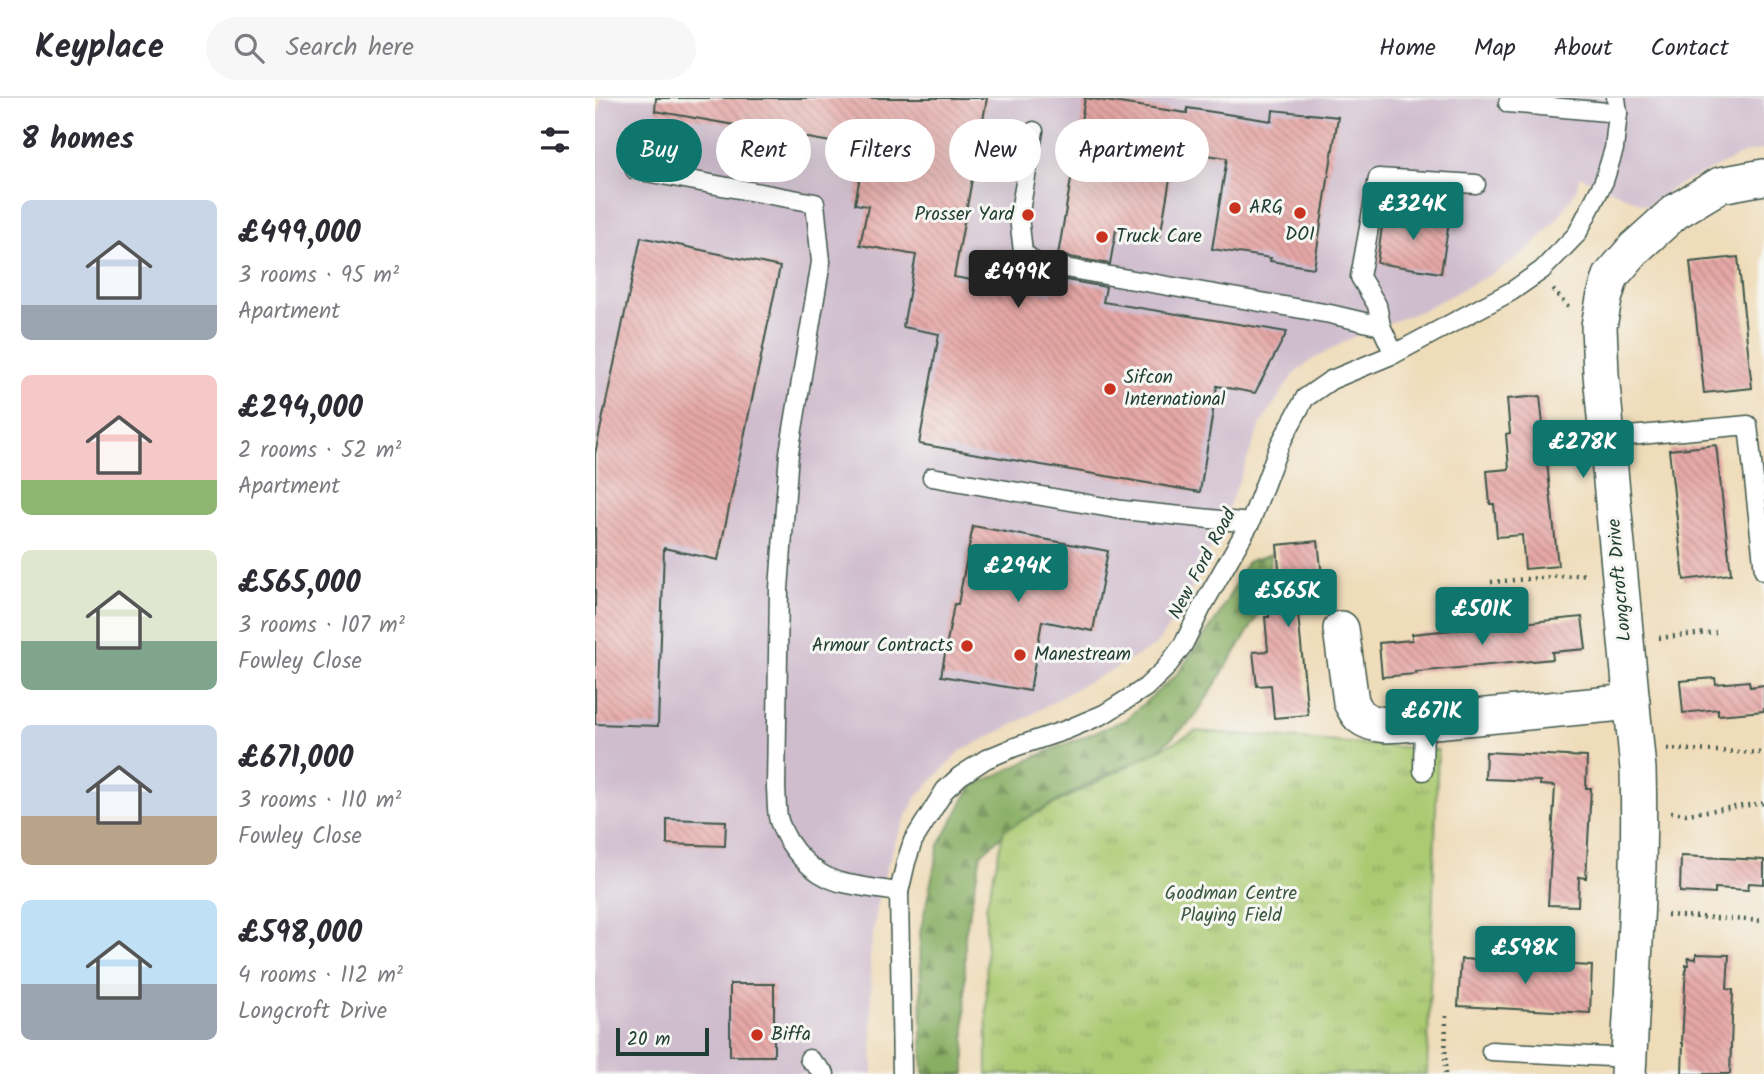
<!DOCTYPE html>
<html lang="en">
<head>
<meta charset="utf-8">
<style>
  :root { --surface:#fff; --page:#f7f7f7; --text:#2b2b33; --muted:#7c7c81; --line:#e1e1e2; --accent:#0f766e }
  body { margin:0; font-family:Kalam,sans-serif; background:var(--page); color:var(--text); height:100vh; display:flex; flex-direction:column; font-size:26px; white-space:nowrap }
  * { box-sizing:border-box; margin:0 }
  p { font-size:23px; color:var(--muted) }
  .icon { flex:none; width:38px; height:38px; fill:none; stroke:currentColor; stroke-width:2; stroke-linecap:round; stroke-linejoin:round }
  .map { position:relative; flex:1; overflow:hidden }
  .side { display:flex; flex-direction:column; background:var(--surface); width:595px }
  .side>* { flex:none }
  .banner { position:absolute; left:21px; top:21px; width:665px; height:63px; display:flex; gap:14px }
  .scale { position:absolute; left:21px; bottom:18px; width:93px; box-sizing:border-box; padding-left:7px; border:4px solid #1f3d34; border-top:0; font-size:19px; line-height:24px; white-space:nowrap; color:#1f3d34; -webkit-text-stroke:5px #f6f6f2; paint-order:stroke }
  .price { position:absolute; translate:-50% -60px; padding:0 16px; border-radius:7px; background:var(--accent); color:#fff; font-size:23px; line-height:46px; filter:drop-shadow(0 2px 4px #0008) }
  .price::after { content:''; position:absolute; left:50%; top:42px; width:21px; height:16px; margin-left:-10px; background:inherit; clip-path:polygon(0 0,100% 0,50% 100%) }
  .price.current { background:#222; color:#fff }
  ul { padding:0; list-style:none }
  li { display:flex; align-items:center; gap:21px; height:175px; padding:0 21px }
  li span { display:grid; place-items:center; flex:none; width:196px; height:140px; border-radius:10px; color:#555 }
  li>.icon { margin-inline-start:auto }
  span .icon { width:84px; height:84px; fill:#fffc; stroke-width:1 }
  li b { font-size:30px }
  h2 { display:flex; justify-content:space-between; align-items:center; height:84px; padding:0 21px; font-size:30px }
  .chip { padding:0 24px; border-radius:32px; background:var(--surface); box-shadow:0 7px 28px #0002; font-size:24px; line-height:63px }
  .chip.current { background:var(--accent); color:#fff }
  header { display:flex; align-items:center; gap:42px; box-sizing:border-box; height:98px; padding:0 35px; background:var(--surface); border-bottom:2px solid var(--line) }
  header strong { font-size:33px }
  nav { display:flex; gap:38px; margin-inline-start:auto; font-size:24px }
  .search { width:490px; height:63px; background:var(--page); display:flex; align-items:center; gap:18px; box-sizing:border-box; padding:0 24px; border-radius:38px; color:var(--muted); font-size:26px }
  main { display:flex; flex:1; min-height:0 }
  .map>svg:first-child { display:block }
</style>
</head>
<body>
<header>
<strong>Keyplace</strong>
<div class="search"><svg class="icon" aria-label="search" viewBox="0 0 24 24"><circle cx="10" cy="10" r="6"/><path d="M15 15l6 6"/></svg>Search here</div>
<nav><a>Home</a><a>Map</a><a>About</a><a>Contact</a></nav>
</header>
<main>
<section class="side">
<h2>8 homes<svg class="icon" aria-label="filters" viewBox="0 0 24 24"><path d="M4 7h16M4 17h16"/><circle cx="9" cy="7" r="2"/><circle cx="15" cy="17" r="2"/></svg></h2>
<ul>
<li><span style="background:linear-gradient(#c9d6e8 75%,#9aa5b1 0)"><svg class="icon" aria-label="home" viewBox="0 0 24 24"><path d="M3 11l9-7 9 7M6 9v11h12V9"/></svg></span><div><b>£499,000</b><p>3 rooms · 95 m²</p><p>Apartment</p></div></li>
<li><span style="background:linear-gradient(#f6c9c9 75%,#8fb573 0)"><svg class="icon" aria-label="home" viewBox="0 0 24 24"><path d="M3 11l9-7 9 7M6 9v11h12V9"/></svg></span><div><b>£294,000</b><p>2 rooms · 52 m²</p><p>Apartment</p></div></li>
<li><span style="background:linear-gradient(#dfe7d0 65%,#7fa58c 0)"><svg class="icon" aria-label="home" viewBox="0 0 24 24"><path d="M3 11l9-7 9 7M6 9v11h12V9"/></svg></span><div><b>£565,000</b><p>3 rooms · 107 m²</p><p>Fowley Close</p></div></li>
<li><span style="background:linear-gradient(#c9d6e8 65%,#b9a48a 0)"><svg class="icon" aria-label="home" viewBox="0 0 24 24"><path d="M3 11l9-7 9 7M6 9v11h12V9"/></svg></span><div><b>£671,000</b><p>3 rooms · 110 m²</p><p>Fowley Close</p></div></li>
<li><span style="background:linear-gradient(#bfe0f5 60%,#9aa5b1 0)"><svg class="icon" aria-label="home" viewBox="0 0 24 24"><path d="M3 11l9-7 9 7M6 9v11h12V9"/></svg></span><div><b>£598,000</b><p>4 rooms · 112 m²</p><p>Longcroft Drive</p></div></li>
</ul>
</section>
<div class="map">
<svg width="1169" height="976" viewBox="0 0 1169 976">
  <defs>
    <pattern id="forest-firs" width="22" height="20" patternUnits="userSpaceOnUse" patternTransform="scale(1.75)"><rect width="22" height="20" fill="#88ae64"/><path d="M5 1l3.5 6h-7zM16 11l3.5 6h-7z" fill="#6f8f53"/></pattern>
    <pattern id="park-tufts" width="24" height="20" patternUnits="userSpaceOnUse" patternTransform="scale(1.75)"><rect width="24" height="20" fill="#abca72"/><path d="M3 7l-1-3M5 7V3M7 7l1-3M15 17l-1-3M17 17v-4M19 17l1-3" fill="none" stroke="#8ba55e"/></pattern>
    <pattern id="building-back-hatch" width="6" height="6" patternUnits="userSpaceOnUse" patternTransform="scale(1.75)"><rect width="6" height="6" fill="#e6a7a6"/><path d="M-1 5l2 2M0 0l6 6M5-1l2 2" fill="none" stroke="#ba8988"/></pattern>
  </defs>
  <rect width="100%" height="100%" fill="#f6f6f2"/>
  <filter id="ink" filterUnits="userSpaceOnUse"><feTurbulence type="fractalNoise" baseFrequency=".0143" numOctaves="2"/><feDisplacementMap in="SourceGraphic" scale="14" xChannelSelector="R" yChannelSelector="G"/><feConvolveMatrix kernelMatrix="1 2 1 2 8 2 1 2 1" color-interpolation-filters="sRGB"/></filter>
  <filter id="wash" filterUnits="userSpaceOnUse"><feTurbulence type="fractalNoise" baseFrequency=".00686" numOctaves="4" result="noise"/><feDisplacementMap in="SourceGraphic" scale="28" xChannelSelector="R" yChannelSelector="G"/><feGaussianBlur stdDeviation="1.57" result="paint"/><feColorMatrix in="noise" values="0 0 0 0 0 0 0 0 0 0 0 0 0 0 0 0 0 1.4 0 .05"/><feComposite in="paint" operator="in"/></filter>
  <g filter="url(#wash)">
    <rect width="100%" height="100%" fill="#efdcb9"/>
    <path fill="#cfbdce" d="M 6,0 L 1169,0 L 1169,51 L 1151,55 L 1079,89 L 1052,108 L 985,78 L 981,92 L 963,120 L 938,147 L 911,168 L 828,212 L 760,238 L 715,263 L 698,277 L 666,326 L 628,423 L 588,509 L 560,548 L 525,568 L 485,588 L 429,621 L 364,654 L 321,700 L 301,741 L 285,791 L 275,856 L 278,976 L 0,976 L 0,33 Z"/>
    <path fill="url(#forest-firs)" stroke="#54764c" stroke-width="2" d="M 677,456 L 661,521 L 599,620 L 562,653 L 497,684 L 420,726 L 386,756 L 370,837 L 370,976 L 328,976 L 325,835 L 344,747 L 376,689 L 449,655 L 530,622 L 582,576 L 621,522 L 653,463 Z"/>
    <path fill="url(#park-tufts)" stroke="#658453" stroke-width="2" d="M 601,633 L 843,652 L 832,976 L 392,976 L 391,809 L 409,732 Z"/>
    <g id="blocks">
      <g fill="url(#building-back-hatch)">
        <path d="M 61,0 L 392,0 L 359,179 L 457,196 L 459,180 L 511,189 L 508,204 L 692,234 L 660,295 L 622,288 L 605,394 L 324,346 L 344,236 L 308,229 L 321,157 L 265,147 L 273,108 L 260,106 L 270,50 L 60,13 Z"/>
        <path d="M 490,0 L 592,15 L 592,10 L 677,23 L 678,12 L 743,19 L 719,170 L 675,163 L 676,160 L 617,151 L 632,60 L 580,52 L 565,139 L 521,132 L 515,166 L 463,157 Z"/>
        <path d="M 789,114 L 854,124 L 846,175 L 782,165 Z"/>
        <path d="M 46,139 L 185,169 L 123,462 L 69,450 L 63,628 L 0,626 L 0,356 Z"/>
        <path d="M 1143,159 L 1157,290 L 1109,295 L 1095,164 Z"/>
        <path d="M 945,298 L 963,468 L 930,471 L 927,437 L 902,439 L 899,406 L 895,406 L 892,373 L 914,371 L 911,336 L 915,335 L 912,301 Z"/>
        <path d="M 1121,347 L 1136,476 L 1089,482 L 1074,352 Z"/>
        <path d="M 378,428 L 513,453 L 498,533 L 447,523 L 435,593 L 346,578 L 359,506 L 363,506 Z"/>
        <path d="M 723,443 L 727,478 L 713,480 L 717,515 L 703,516 L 713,617 L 679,620 L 676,587 L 662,588 L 658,554 L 673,553 L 670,519 L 674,519 L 671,484 L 685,483 L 682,447 Z"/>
        <path d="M 987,519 L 991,551 L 957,554 L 958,561 L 820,574 L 821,576 L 787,579 L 784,545 L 817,542 L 817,536 Z"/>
        <path d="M 1120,580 L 1121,586 L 1154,583 L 1155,589 L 1169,587 L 1169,613 L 1123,617 L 1123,611 L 1088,615 L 1085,583 Z"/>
        <path d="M 891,654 L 992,659 L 991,690 L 996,690 L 991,780 L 984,779 L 983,808 L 953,807 L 960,688 L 945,687 L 945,683 L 890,681 Z"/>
        <path d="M 72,721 L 131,723 L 130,748 L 72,746 Z"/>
        <path d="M 1086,758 L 1169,762 L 1169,786 L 1154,785 L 1153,792 L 1120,790 L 1120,796 L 1085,794 Z"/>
        <path d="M 1101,856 L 1134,857 L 1132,891 L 1138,892 L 1135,976 L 1087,976 L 1088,945 L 1087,945 L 1091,867 L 1093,867 L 1093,860 L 1101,861 Z"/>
        <path d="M 866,861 L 997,868 L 995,915 L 863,908 Z"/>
        <rect x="135" y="886" width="44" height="72"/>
      </g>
    </g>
  </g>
  <g filter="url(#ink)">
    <use href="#blocks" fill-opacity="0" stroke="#3e5548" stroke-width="2"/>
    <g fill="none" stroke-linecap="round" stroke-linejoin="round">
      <defs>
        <g id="service">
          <path d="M 913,5 L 1023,15"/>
          <path d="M 439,33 L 424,119 L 428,154 L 441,165 L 735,216 L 786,228"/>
          <path d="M 40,72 L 220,105 L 226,164 L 194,355 L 184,491 L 181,690 C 182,701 181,713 184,723 C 193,750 217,776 244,784 C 264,789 285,791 304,794"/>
          <path d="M 799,256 L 786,228 L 782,207 L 765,179 L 783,80 L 881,86"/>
          <path d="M 1012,340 L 1153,327 L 1169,473"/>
          <path d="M 337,379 L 527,412 L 655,425"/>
          <path d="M 828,673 L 829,624"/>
          <path d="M 896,953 L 1034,960"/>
          <path d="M 214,961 L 230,976"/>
          <path d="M 307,976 L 304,794 L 311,764 L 318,743 L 350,692 L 365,678 L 391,661 L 420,649 L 471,632 L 509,616 L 550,590 L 570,571 L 588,547 L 607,509 L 655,425 L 685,346 L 710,300 L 736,282 L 799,256 L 917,193 L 947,172 L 982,136 L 1009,83 L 1019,51 L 1023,15 L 1021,0"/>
        </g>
        <g id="minor">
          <path d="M 746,531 L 756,604 C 759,609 761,615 766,619 C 782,632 811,625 829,624 L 1037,604"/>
          <path d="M 1033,976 C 1038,875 1046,773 1043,671 L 1006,276 L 1004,228 L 1009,201 L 1016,178 L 1040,150 L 1080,114 L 1125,87 L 1169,79"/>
        </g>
      </defs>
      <use href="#service" stroke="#3e5548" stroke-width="21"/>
      <use href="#minor" stroke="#3e5548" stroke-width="38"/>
      <g stroke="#3e5548" stroke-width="4.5" stroke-dasharray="2 5" stroke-linecap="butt">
        <path d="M 958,192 L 973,209"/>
        <path d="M 896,484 L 992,476"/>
        <path d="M 1064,540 L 1121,534"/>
        <path d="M 1072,651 L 1169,655"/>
        <path d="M 1076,714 L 1091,716 L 1169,705"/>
        <path d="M 1072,817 L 1169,823"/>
        <path d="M 850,976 L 851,914"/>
      </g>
      <use href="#service" stroke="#fff" stroke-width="18"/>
      <use href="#minor" stroke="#fff" stroke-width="35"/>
    </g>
  </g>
  <g fill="#c8321e" stroke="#f6f6f2" stroke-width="2.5">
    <circle cx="640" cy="110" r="7"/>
    <circle cx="705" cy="115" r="7"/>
    <circle cx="433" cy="117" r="7"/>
    <circle cx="507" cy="139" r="7"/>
    <circle cx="515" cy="291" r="7"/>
    <circle cx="372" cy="548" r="7"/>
    <circle cx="425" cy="557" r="7"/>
    <circle cx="162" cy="937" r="7"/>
  </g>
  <g text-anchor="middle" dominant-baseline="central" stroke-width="6" stroke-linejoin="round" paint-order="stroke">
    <g font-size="19" fill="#1f3d34" stroke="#f6f6f2" text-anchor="start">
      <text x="654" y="110">ARG</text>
      <text x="419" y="117" text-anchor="end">Prosser Yard</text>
      <text x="705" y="137" text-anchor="middle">DOI</text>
      <text x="521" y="139">Truck Care</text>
      <text x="529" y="280">Sifcon<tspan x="529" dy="22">International</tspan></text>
      <text x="358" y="548" text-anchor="end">Armour Contracts</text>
      <text x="439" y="557">Manestream</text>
      <text x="176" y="937">Biffa</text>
    </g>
    <g font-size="19" fill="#1f3d34" stroke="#f6f6f2">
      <text transform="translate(608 466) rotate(-62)">New Ford Road</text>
      <text transform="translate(1025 482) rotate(-95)">Longcroft Drive</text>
    </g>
    <g font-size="19" fill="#3b5940" stroke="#f6f6f2">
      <text x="636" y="796">Goodman Centre<tspan x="636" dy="22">Playing Field</tspan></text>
    </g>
  </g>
</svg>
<div class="scale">20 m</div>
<b class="price" style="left:818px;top:144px">£324K</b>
<b class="price current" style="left:423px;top:212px">£499K</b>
<b class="price" style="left:988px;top:382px">£278K</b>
<b class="price" style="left:423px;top:506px">£294K</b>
<b class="price" style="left:693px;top:531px">£565K</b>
<b class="price" style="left:887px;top:549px">£501K</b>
<b class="price" style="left:837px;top:651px">£671K</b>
<b class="price" style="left:930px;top:888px">£598K</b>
<div class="banner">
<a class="chip current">Buy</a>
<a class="chip">Rent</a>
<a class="chip">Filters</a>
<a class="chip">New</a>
<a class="chip">Apartment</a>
</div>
</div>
</main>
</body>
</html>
